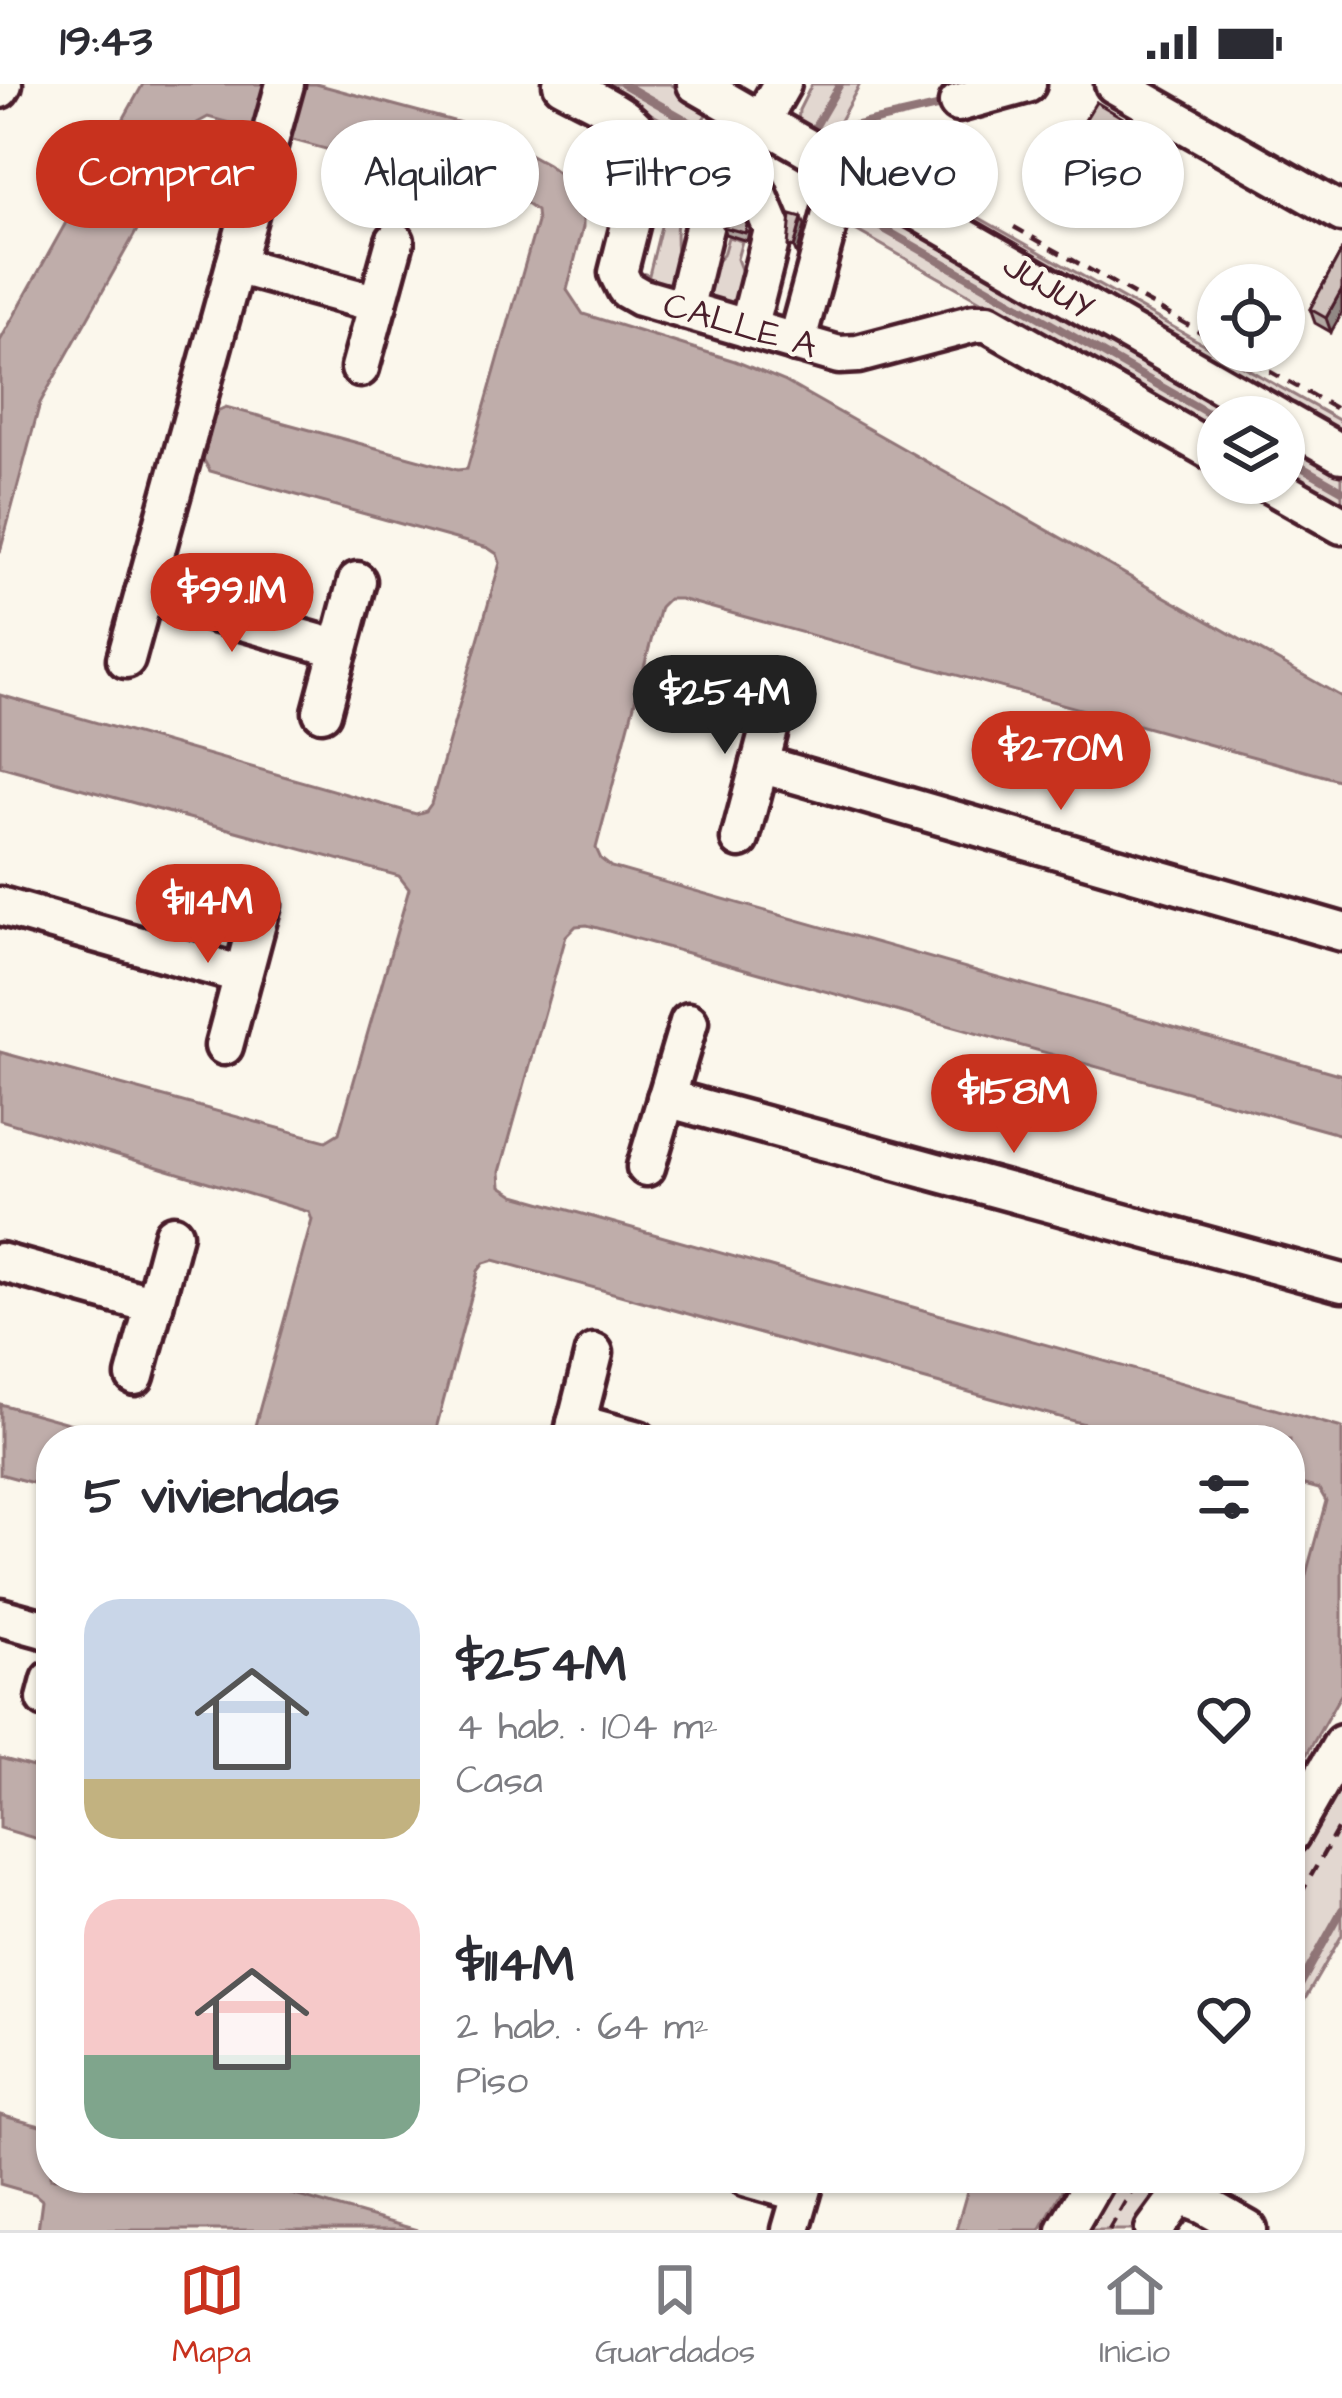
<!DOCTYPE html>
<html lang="es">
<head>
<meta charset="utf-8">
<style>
  :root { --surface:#fff; --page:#f2f2f3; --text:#2b2b33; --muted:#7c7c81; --line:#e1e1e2; --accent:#c8321e }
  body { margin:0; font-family:"Architects Daughter",sans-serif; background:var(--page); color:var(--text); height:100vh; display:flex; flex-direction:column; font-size:45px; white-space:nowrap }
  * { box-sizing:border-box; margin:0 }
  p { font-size:39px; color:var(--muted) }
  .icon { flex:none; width:66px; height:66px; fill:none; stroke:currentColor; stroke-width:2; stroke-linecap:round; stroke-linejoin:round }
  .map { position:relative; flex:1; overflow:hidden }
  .sheet { position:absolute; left:36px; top:1341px; width:1269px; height:768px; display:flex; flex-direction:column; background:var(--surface); border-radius:48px; box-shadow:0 3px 9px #0004 }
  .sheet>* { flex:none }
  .guide { position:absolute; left:36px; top:36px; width:1272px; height:108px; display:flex; gap:24px }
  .buttons { position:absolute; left:1197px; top:180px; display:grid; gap:24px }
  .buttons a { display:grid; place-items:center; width:108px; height:108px; border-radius:50%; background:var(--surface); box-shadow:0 3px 9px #0004; font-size:60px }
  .price { position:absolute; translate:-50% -102px; padding:0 27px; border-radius:42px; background:var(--accent); color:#fff; font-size:39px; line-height:78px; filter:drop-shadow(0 3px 6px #0008) }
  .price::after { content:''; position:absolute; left:50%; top:72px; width:36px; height:27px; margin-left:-18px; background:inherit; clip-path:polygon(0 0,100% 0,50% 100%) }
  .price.on { background:#222; color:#fff }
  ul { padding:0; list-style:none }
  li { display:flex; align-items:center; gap:36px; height:300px; padding:0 48px }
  li span { display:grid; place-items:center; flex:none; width:336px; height:240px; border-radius:36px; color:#555 }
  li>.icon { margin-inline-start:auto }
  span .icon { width:144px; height:144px; fill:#fffc; stroke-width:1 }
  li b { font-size:51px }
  h2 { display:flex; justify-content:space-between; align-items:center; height:144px; padding:0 48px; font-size:51px }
  .chip { padding:0 42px; border-radius:54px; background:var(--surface); box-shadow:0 3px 9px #0004; font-size:42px; line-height:108px }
  .chip.on { background:var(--accent); color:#fff }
  .status { display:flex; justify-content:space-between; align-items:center; height:84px; padding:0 60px; background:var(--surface); direction:ltr }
  .status svg { height:33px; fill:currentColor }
  .tabs { display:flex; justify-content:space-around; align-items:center; height:168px; border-top:3px solid var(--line); background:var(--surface); font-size:33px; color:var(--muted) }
  .tabs a { display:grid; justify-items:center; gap:6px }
  .tabs .on { color:var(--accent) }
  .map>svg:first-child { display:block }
</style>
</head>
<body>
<div class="status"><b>19:43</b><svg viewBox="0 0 49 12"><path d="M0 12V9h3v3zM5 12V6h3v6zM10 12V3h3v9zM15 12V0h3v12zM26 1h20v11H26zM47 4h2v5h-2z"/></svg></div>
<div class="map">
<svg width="1342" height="2146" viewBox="0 0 1342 2146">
  <rect width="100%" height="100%" fill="#fbf7ec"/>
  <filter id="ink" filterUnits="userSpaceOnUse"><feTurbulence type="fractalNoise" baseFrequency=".00833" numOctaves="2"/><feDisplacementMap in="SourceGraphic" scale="24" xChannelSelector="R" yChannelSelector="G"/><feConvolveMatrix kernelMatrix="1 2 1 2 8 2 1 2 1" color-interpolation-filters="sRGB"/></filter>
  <g filter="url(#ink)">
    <g fill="#e2d7d0" stroke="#967b7e" stroke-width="3">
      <path d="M 598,0 L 670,0 L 705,20 L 707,29 L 692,53 Z"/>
      <path d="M 812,0 L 860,0 L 832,51 L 1342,338 L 1342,357 L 798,43 L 799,26 Z"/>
      <path d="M 862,118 L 873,123 L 1240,333 L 1218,333 L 1218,352 L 845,140 Z"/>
      <path d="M 663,134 L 677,138 C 673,166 683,180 673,206 L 639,201 L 632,187 L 649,191 Z"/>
      <path d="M 728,153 L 742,157 L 737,175 L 745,196 L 739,223 L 701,217 L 702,192 L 723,171 Z"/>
      <path d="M 1284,358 L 1342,391 L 1342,423 L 1284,390 Z"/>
      <path d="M 1342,1699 L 1342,1851 L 1290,1941 L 1290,1790 Z"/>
      <path d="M 1117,2094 L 1201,2094 L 1193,2108 L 1148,2146 L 1088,2146 Z"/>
    </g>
    <g fill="#bfadaa" stroke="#907477" stroke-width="3">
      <path d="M 143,0 L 316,0 L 483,45 L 547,80 L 571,99 L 583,119 L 583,143 L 567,206 L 583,230 L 735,277 L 784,297 L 1342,613 L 1342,697 L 680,515 L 668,515 L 660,523 L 596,764 L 601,775 L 611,783 L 1342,991 L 1342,1051 L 587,841 L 576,842 L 566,852 L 500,1088 L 501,1102 L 515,1111 L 1342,1344 L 1342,1608 L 1290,1700 L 1290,1549 L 1326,1417 L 1319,1405 L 1290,1397 L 1290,1356 L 1142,1356 L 494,1176 L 484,1179 L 478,1187 L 433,1356 L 251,1356 L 312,1136 L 309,1128 L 0,1036 L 0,968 L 326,1057 L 339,1049 L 409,805 L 399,792 L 0,682 L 0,611 L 416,730 L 426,727 L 431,720 L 500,479 L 497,470 L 488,464 L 210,387 L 202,373 L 215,328 L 226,323 L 457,386 L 467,385 L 537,138 L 536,127 L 525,119 L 208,33 L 197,39 L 40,319 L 0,468 L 0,257 Z"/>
      <path d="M 0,1320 L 129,1356 L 51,1356 L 51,1404 L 0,1390 Z"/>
      <path d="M 0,1674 L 51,1688 L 51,1759 L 0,1744 Z"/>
      <path d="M 0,2031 L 51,2045 L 51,2094 L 235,2094 L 417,2146 L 38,2146 L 42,2116 L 35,2110 L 0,2100 Z"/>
      <path d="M 971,2094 L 1069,2094 L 1040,2146 L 956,2146 Z"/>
    </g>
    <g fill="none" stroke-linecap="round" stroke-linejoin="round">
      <g stroke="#907477" stroke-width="8">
        <path d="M 623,0 L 695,41"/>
        <path d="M 811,50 L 840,0"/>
        <path d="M 813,51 L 950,20"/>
        <path d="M 856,129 L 1218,335"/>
        <path d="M 1284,373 L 1342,406"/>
        <path d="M 1290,1919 L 1342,1826"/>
      </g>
      <defs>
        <g id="minor">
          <path d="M 562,0 C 592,17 644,34 648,70 L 618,189 L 626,205 L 640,213 L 839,271 L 858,270 L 975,239 L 988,239 L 1218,370"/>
          <path d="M 696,0 L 1277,333"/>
          <path d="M 1114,0 L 1342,129"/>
          <path d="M 0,5 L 3,0"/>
          <path d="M 958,19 L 1027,0"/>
          <path d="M 747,84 L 773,146 L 748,245"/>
          <path d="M 235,181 L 378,220"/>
          <path d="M 684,226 L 707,131 L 747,84 L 761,37 L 782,0"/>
          <path d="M 796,259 L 843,86"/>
          <path d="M 360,284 L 395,157"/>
          <path d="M 1284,337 L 1342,370"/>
          <path d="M 1268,399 L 1342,441"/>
          <path d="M 144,509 L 339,565"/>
          <path d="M 126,575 L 285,0"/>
          <path d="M 322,628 L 357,497"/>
          <path d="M 760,680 L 1342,848"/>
          <path d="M 740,755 L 779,608"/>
          <path d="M 0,822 L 243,891"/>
          <path d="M 224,962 L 262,820"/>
          <path d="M 666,1014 L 1342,1199"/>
          <path d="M 646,1083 L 689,938"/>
          <path d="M 0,1178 L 154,1221"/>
          <path d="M 135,1292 L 173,1150"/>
          <path d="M 576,1339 L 638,1356"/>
          <path d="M 572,1356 L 594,1269"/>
          <path d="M 0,1533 L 51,1547"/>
          <path d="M 46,1615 L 51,1596"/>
          <path d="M 1290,1751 L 1342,1660"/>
          <path d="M 748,2094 L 801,2109"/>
          <path d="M 791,2146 L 806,2094"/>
          <path d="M 1066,2146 L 1096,2094"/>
          <path d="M 1154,2146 L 1176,2116 L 1189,2115 L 1204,2121 L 1248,2146"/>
        </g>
      </defs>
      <use href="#minor" stroke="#4a1f2b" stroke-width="45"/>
      <g stroke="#4a1f2b" stroke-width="4.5" stroke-dasharray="12 9" stroke-linecap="butt">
        <path d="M 1014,143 L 1218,258"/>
        <path d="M 1233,267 L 1342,328"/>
        <path d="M 1290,1829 L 1342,1737"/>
        <path d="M 1109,2146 L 1139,2094"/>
      </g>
      <use href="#minor" stroke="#fbf7ec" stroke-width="36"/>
    </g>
    <g fill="#b2a7a2" stroke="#4a1f2b" stroke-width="3">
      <path d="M 1128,37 L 1133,52 L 1102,103 L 1070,83 L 1065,69 Z"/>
      <path d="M 693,103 L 695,110 L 682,138 L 656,130 L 653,123 Z"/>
      <path d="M 723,143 L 749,148 L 747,157 L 725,150 Z"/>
      <path d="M 1342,166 L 1331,248 L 1315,239 L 1310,225 Z"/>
    </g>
    <g fill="#918884" stroke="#4a1f2b" stroke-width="3">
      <path d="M 1128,37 L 1133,52 L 1102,103 L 1097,88 Z"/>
      <path d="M 693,103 L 695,110 L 682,138 L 680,130 Z"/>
      <path d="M 802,134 L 805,142 L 797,171 L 794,164 Z"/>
      <path d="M 1342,205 L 1342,229 L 1331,248 L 1326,234 Z"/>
    </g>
    <g fill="#cfc2bc" stroke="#4a1f2b" stroke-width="3">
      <path d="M 1096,18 L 1128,37 L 1097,88 L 1065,69 Z"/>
      <path d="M 661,93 L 693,103 L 680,130 L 653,123 Z"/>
      <path d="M 738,119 L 747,141 L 745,149 L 723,143 Z"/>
      <path d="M 791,131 L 802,134 L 794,164 L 788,162 Z"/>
      <path d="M 1342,166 L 1342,205 L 1326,234 L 1310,225 Z"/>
    </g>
  </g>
  <g text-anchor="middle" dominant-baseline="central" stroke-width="9" stroke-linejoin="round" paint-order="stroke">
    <g font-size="36" fill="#4a1f2b" stroke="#fbf7ec">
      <text transform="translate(1048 203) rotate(30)">JUJUY</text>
      <text transform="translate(740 242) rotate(16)">CALLE A</text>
    </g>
  </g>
</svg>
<div class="buttons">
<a><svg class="icon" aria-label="locate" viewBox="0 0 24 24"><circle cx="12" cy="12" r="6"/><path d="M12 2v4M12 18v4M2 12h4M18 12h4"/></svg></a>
<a><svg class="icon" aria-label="layers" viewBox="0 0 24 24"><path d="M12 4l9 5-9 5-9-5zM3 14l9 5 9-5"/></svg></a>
</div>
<b class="price" style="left:232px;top:571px">$99.1M</b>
<b class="price on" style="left:725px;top:673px">$254M</b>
<b class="price" style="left:1061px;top:729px">$270M</b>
<b class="price" style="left:208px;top:882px">$114M</b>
<b class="price" style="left:1014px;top:1072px">$158M</b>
<div class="guide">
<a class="chip on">Comprar</a>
<a class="chip">Alquilar</a>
<a class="chip">Filtros</a>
<a class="chip">Nuevo</a>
<a class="chip">Piso</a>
</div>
<section class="sheet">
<h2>5 viviendas<svg class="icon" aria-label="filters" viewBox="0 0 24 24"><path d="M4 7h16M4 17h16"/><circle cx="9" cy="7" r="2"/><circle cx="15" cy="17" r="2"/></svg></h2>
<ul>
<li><span style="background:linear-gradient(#c9d6e8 75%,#c2b280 0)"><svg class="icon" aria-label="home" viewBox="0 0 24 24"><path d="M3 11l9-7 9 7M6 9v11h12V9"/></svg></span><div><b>$254M</b><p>4 hab. · 104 m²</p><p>Casa</p></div><svg class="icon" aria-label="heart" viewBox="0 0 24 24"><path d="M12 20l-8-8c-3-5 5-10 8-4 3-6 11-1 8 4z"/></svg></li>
<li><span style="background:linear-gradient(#f6c9c9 65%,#7fa58c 0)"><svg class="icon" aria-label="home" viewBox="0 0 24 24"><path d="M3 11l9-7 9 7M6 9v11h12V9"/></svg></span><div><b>$114M</b><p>2 hab. · 64 m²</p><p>Piso</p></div><svg class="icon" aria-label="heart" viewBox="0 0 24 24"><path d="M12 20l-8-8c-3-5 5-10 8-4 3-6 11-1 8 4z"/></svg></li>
</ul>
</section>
</div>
<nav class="tabs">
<a class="on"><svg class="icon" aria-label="map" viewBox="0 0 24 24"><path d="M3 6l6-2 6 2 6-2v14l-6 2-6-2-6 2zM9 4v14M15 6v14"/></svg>Mapa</a>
<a><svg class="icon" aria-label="saved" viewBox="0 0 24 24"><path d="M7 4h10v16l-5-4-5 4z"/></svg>Guardados</a>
<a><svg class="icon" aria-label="home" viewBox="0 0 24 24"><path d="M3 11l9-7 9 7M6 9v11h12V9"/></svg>Inicio</a>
</nav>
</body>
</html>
